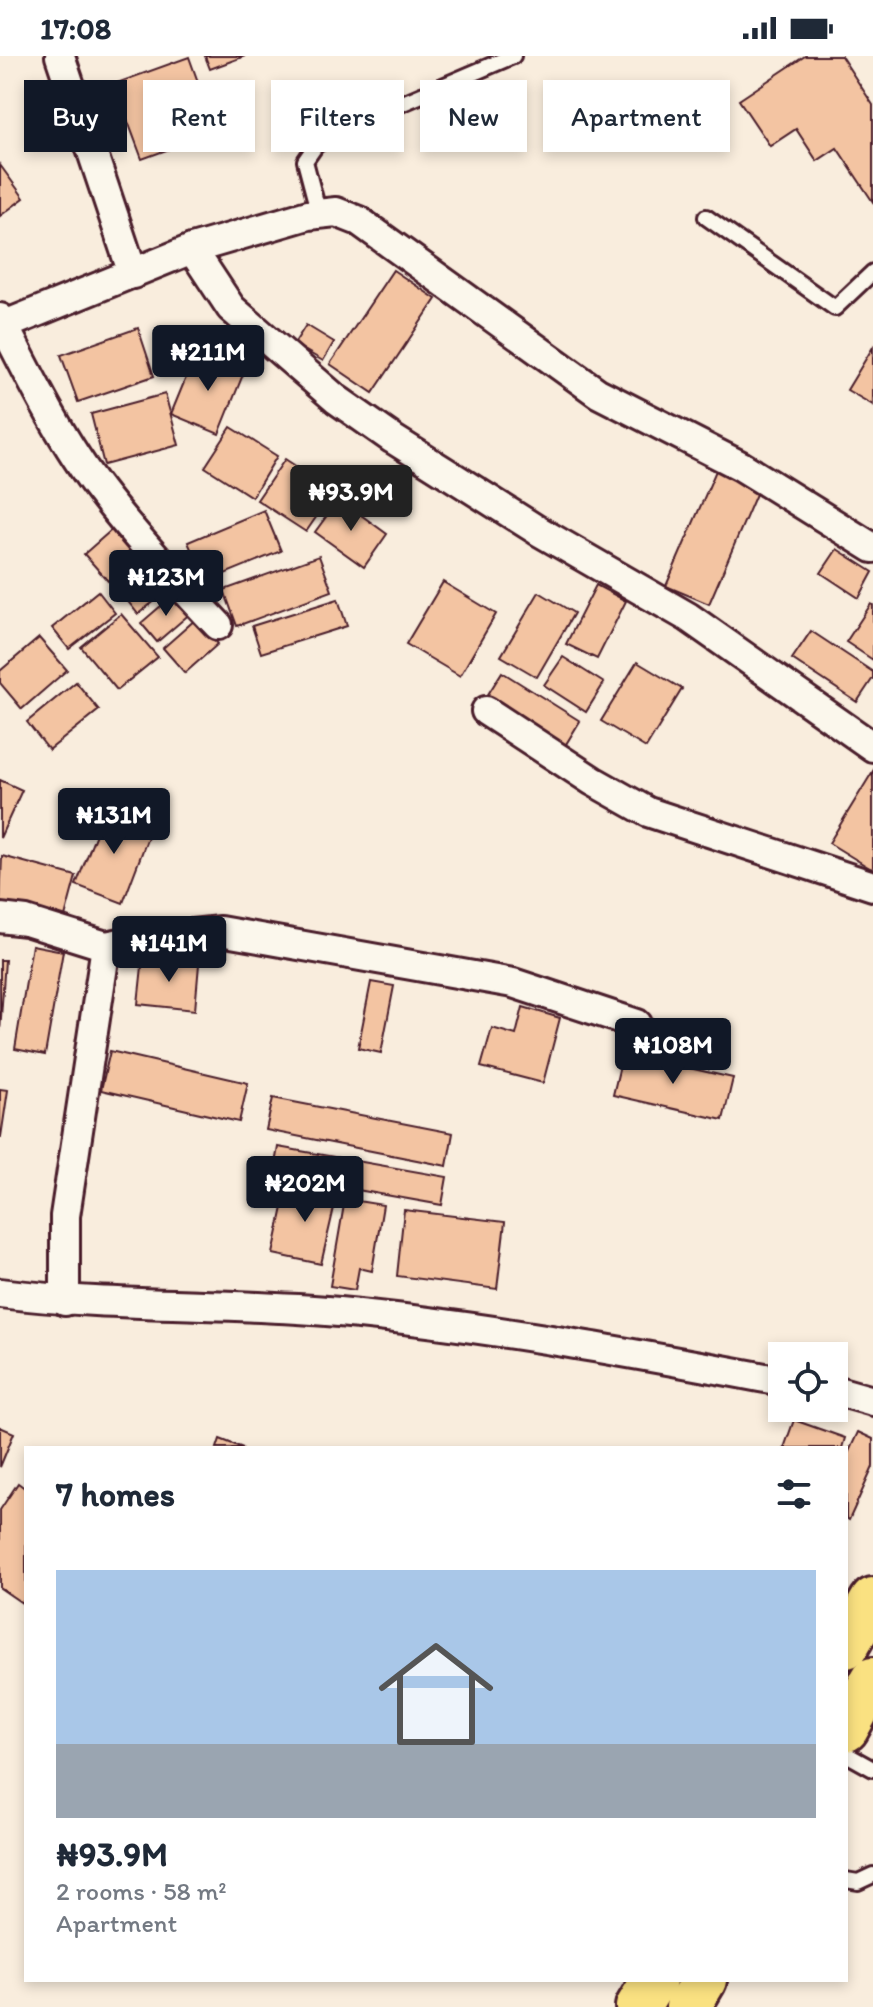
<!DOCTYPE html>
<html lang="en">
<head>
<meta charset="utf-8">
<style>
  :root { --surface:#fff; --page:#f6f6f7; --text:#1f2937; --muted:#747a83; --accent:#111827 }
  body { margin:0; font-family:Itim,sans-serif; background:var(--page); color:var(--text); height:100vh; display:flex; flex-direction:column; font-size:30px; white-space:nowrap }
  * { box-sizing:border-box; margin:0 }
  p { font-size:26px; color:var(--muted) }
  .icon { flex:none; width:44px; height:44px; fill:none; stroke:currentColor; stroke-width:2; stroke-linecap:round; stroke-linejoin:round }
  .map { position:relative; flex:1; overflow:hidden }
  .sheet { position:absolute; left:24px; top:1390px; width:824px; height:536px; display:flex; flex-direction:column; background:var(--surface); border-radius:0px; box-shadow:0 4px 12px #0003 }
  .sheet>* { flex:none }
  .guide { position:absolute; left:24px; top:24px; width:826px; height:72px; display:flex; gap:16px }
  .controls { position:absolute; left:768px; top:1286px; display:grid; gap:16px }
  .controls a { display:grid; place-items:center; width:80px; height:80px; border-radius:0px; background:var(--surface); box-shadow:0 4px 12px #0003; font-size:40px }
  .price { position:absolute; translate:-50% -68px; padding:0 18px; border-radius:8px; background:var(--accent); color:#fff; font-size:26px; line-height:52px; filter:drop-shadow(0 2px 4px #0008) }
  .price::after { content:''; position:absolute; left:50%; top:48px; width:24px; height:18px; margin-left:-12px; background:inherit; clip-path:polygon(0 0,100% 0,50% 100%) }
  .price.active { background:#222; color:#fff }
  ul { padding:0; list-style:none }
  li { display:grid; align-content:center; gap:16px; height:424px; padding:0 32px }
  li span { display:grid; place-items:center; height:248px; border-radius:0px; color:#555 }
  li>.icon { margin-inline-start:auto }
  span .icon { width:144px; height:144px; fill:#fffc; stroke-width:1 }
  li b { font-size:34px }
  h2 { display:flex; justify-content:space-between; align-items:center; height:96px; padding:0 32px; font-size:34px }
  .chip { padding:0 28px; border-radius:0px; background:var(--surface); box-shadow:0 4px 12px #0003; font-size:28px; line-height:72px }
  .chip.active { background:var(--accent); color:#fff }
  .status { display:flex; justify-content:space-between; align-items:center; height:56px; padding:0 40px; background:var(--surface); direction:ltr }
  .status svg { height:22px; fill:currentColor }
  .map>svg:first-child { display:block }
</style>
</head>
<body>
<div class="status"><b>17:08</b><svg viewBox="0 0 49 12"><path d="M0 12V9h3v3zM5 12V6h3v6zM10 12V3h3v9zM15 12V0h3v12zM26 1h20v11H26zM47 4h2v5h-2z"/></svg></div>
<div class="map">
<svg width="873" height="1951" viewBox="0 0 873 1951">
  <rect width="100%" height="100%" fill="#f9eddd"/>
  <filter id="ink" filterUnits="userSpaceOnUse"><feTurbulence type="fractalNoise" baseFrequency=".0125" numOctaves="2"/><feDisplacementMap in="SourceGraphic" scale="16" xChannelSelector="R" yChannelSelector="G"/><feConvolveMatrix kernelMatrix="1 2 1 2 8 2 1 2 1" color-interpolation-filters="sRGB"/></filter>
  <g filter="url(#ink)">
    <g fill="#f3c4a2" stroke="#4a1f2b" stroke-width="2">
      <path d="M 205,0 L 245,0 L 210,13 Z"/>
      <path d="M 805,0 L 841,0 L 873,49 L 873,146 L 837,92 L 817,105 L 796,73 L 770,90 L 739,44 Z"/>
      <path d="M 189,1 L 216,76 L 142,103 L 114,28 Z"/>
      <path d="M 0,109 L 24,142 L 0,160 Z"/>
      <path d="M 393,214 L 436,243 L 373,337 L 330,308 Z"/>
      <path d="M 306,269 L 334,286 L 323,305 L 294,288 Z"/>
      <path d="M 138,272 L 154,320 L 78,346 L 61,299 Z"/>
      <path d="M 873,291 L 873,349 L 847,334 Z"/>
      <path d="M 196,297 L 244,316 L 219,378 L 171,358 Z"/>
      <path d="M 165,338 L 179,389 L 104,409 L 91,358 Z"/>
      <path d="M 231,371 L 277,400 L 252,441 L 205,411 Z"/>
      <path d="M 285,403 L 334,435 L 306,476 L 257,444 Z"/>
      <path d="M 717,412 L 759,431 L 709,548 L 666,530 Z"/>
      <path d="M 339,443 L 387,478 L 364,511 L 315,476 Z"/>
      <path d="M 264,454 L 281,495 L 205,526 L 188,486 Z"/>
      <path d="M 116,470 L 140,498 L 108,525 L 84,498 Z"/>
      <path d="M 837,493 L 873,516 L 859,542 L 821,517 Z"/>
      <path d="M 319,500 L 332,535 L 237,570 L 224,534 Z"/>
      <path d="M 150,508 L 170,533 L 138,558 L 118,533 Z"/>
      <path d="M 443,526 L 496,558 L 460,620 L 406,588 Z"/>
      <path d="M 596,529 L 626,545 L 597,603 L 566,588 Z"/>
      <path d="M 98,535 L 115,557 L 69,593 L 52,572 Z"/>
      <path d="M 539,536 L 574,557 L 537,621 L 501,600 Z"/>
      <path d="M 176,537 L 192,556 L 157,586 L 141,567 Z"/>
      <path d="M 338,543 L 347,570 L 261,597 L 252,570 Z"/>
      <path d="M 871,548 L 873,549 L 873,604 L 846,586 Z"/>
      <path d="M 121,558 L 158,601 L 117,634 L 81,591 Z"/>
      <path d="M 196,563 L 218,588 L 185,617 L 163,592 Z"/>
      <path d="M 811,575 L 873,616 L 873,622 L 857,646 L 792,603 Z"/>
      <path d="M 39,582 L 67,614 L 22,653 L 0,627 L 0,615 Z"/>
      <path d="M 563,601 L 604,627 L 586,656 L 544,629 Z"/>
      <path d="M 637,606 L 682,633 L 646,692 L 601,665 Z"/>
      <path d="M 502,616 L 580,665 L 560,698 L 482,648 Z"/>
      <path d="M 76,626 L 99,654 L 49,694 L 27,666 Z"/>
      <path d="M 873,715 L 873,814 L 829,787 Z"/>
      <path d="M 0,724 L 22,734 L 0,782 Z"/>
      <path d="M 106,752 L 152,770 L 123,847 L 76,829 Z"/>
      <path d="M 2,800 L 76,820 L 64,865 L 0,848 Z"/>
      <path d="M 32,889 L 63,895 L 45,999 L 15,993 Z"/>
      <path d="M 143,901 L 199,908 L 195,954 L 138,948 Z"/>
      <path d="M 0,904 L 5,904 L 0,976 Z"/>
      <path d="M 371,926 L 394,930 L 381,997 L 358,992 Z"/>
      <path d="M 523,951 L 560,962 L 543,1027 L 481,1011 L 492,972 L 516,979 Z"/>
      <path d="M 110,995 L 248,1027 L 239,1066 L 101,1034 Z"/>
      <path d="M 623,997 L 733,1022 L 723,1064 L 613,1039 Z"/>
      <path d="M 0,1033 L 8,1034 L 1,1081 L 0,1080 Z"/>
      <path d="M 273,1042 L 453,1077 L 447,1110 L 266,1074 Z"/>
      <path d="M 278,1091 L 447,1121 L 442,1149 L 273,1119 Z"/>
      <path d="M 288,1128 L 337,1139 L 321,1208 L 273,1198 Z"/>
      <path d="M 345,1143 L 383,1149 L 372,1215 L 359,1212 L 355,1234 L 330,1230 Z"/>
      <path d="M 404,1154 L 505,1166 L 497,1233 L 397,1220 Z"/>
      <path d="M 794,1364 L 845,1382 L 842,1392 L 784,1392 Z"/>
      <path d="M 0,1371 L 14,1377 L 0,1411 Z"/>
      <path d="M 858,1376 L 873,1383 L 873,1411 L 849,1464 L 846,1462 L 846,1402 Z"/>
      <path d="M 220,1383 L 243,1392 L 217,1392 Z"/>
      <path d="M 18,1427 L 26,1433 L 26,1541 L 22,1547 L 0,1532 L 0,1454 Z"/>
    </g>
    <g fill="none" stroke-linecap="round" stroke-linejoin="round">
      <defs>
        <g id="lane">
          <path d="M 319,158 L 305,105 L 316,89 L 356,67 L 513,0"/>
          <path d="M 706,161 L 835,252 L 873,216"/>
          <path d="M 846,1698 L 873,1713"/>
          <path d="M 846,1824 L 858,1826 L 873,1819"/>
        </g>
        <g id="street">
          <path d="M 60,0 L 133,218"/>
          <path d="M 192,193 L 231,252 L 336,343 L 393,383 L 537,474 L 688,561 L 873,691"/>
          <path d="M 0,262 C 29,319 62,386 101,436 C 137,483 177,526 218,569"/>
          <path d="M 0,271 L 192,193 L 308,159 L 336,156 L 359,165 L 598,337 L 741,410 L 873,492"/>
          <path d="M 486,655 L 593,725 L 648,756 L 873,830"/>
          <path d="M 0,862 L 26,865 L 106,890 L 136,884 L 220,875 L 513,927 L 637,968"/>
          <path d="M 0,1237 C 113,1251 226,1246 339,1256 C 488,1270 635,1298 782,1325"/>
          <path d="M 65,1245 L 65,1160 L 106,890"/>
          <path d="M 834,1334 L 873,1345"/>
        </g>
        <g id="primary">
          <path d="M 846,1590 L 873,1544"/>
          <path d="M 846,1673 L 873,1624"/>
          <path d="M 638,1951 L 654,1924"/>
          <path d="M 688,1951 L 704,1924"/>
        </g>
      </defs>
      <use href="#lane" stroke="#4a1f2b" stroke-width="20"/>
      <use href="#street" stroke="#4a1f2b" stroke-width="34"/>
      <use href="#primary" stroke="#4a1f2b" stroke-width="50"/>
      <use href="#lane" stroke="#fbf7ec" stroke-width="14"/>
      <use href="#street" stroke="#fbf7ec" stroke-width="28"/>
      <use href="#primary" stroke="#fae181" stroke-width="44"/>
    </g>
  </g>
</svg>
<div class="controls">
<a><svg class="icon" aria-label="locate" viewBox="0 0 24 24"><circle cx="12" cy="12" r="6"/><path d="M12 2v4M12 18v4M2 12h4M18 12h4"/></svg></a>
</div>
<b class="price" style="left:208px;top:337px">₦211M</b>
<b class="price active" style="left:351px;top:477px">₦93.9M</b>
<b class="price" style="left:166px;top:562px">₦123M</b>
<b class="price" style="left:114px;top:800px">₦131M</b>
<b class="price" style="left:169px;top:928px">₦141M</b>
<b class="price" style="left:673px;top:1030px">₦108M</b>
<b class="price" style="left:305px;top:1168px">₦202M</b>
<div class="guide">
<a class="chip active">Buy</a>
<a class="chip">Rent</a>
<a class="chip">Filters</a>
<a class="chip">New</a>
<a class="chip">Apartment</a>
</div>
<section class="sheet">
<h2>7 homes<svg class="icon" aria-label="filters" viewBox="0 0 24 24"><path d="M4 7h16M4 17h16"/><circle cx="9" cy="7" r="2"/><circle cx="15" cy="17" r="2"/></svg></h2>
<ul>
<li><span style="background:linear-gradient(#a9c7e8 70%,#9aa5b1 0)"><svg class="icon" aria-label="home" viewBox="0 0 24 24"><path d="M3 11l9-7 9 7M6 9v11h12V9"/></svg></span><div><b>₦93.9M</b><p>2 rooms · 58 m²</p><p>Apartment</p></div></li>
</ul>
</section>
</div>
</body>
</html>
